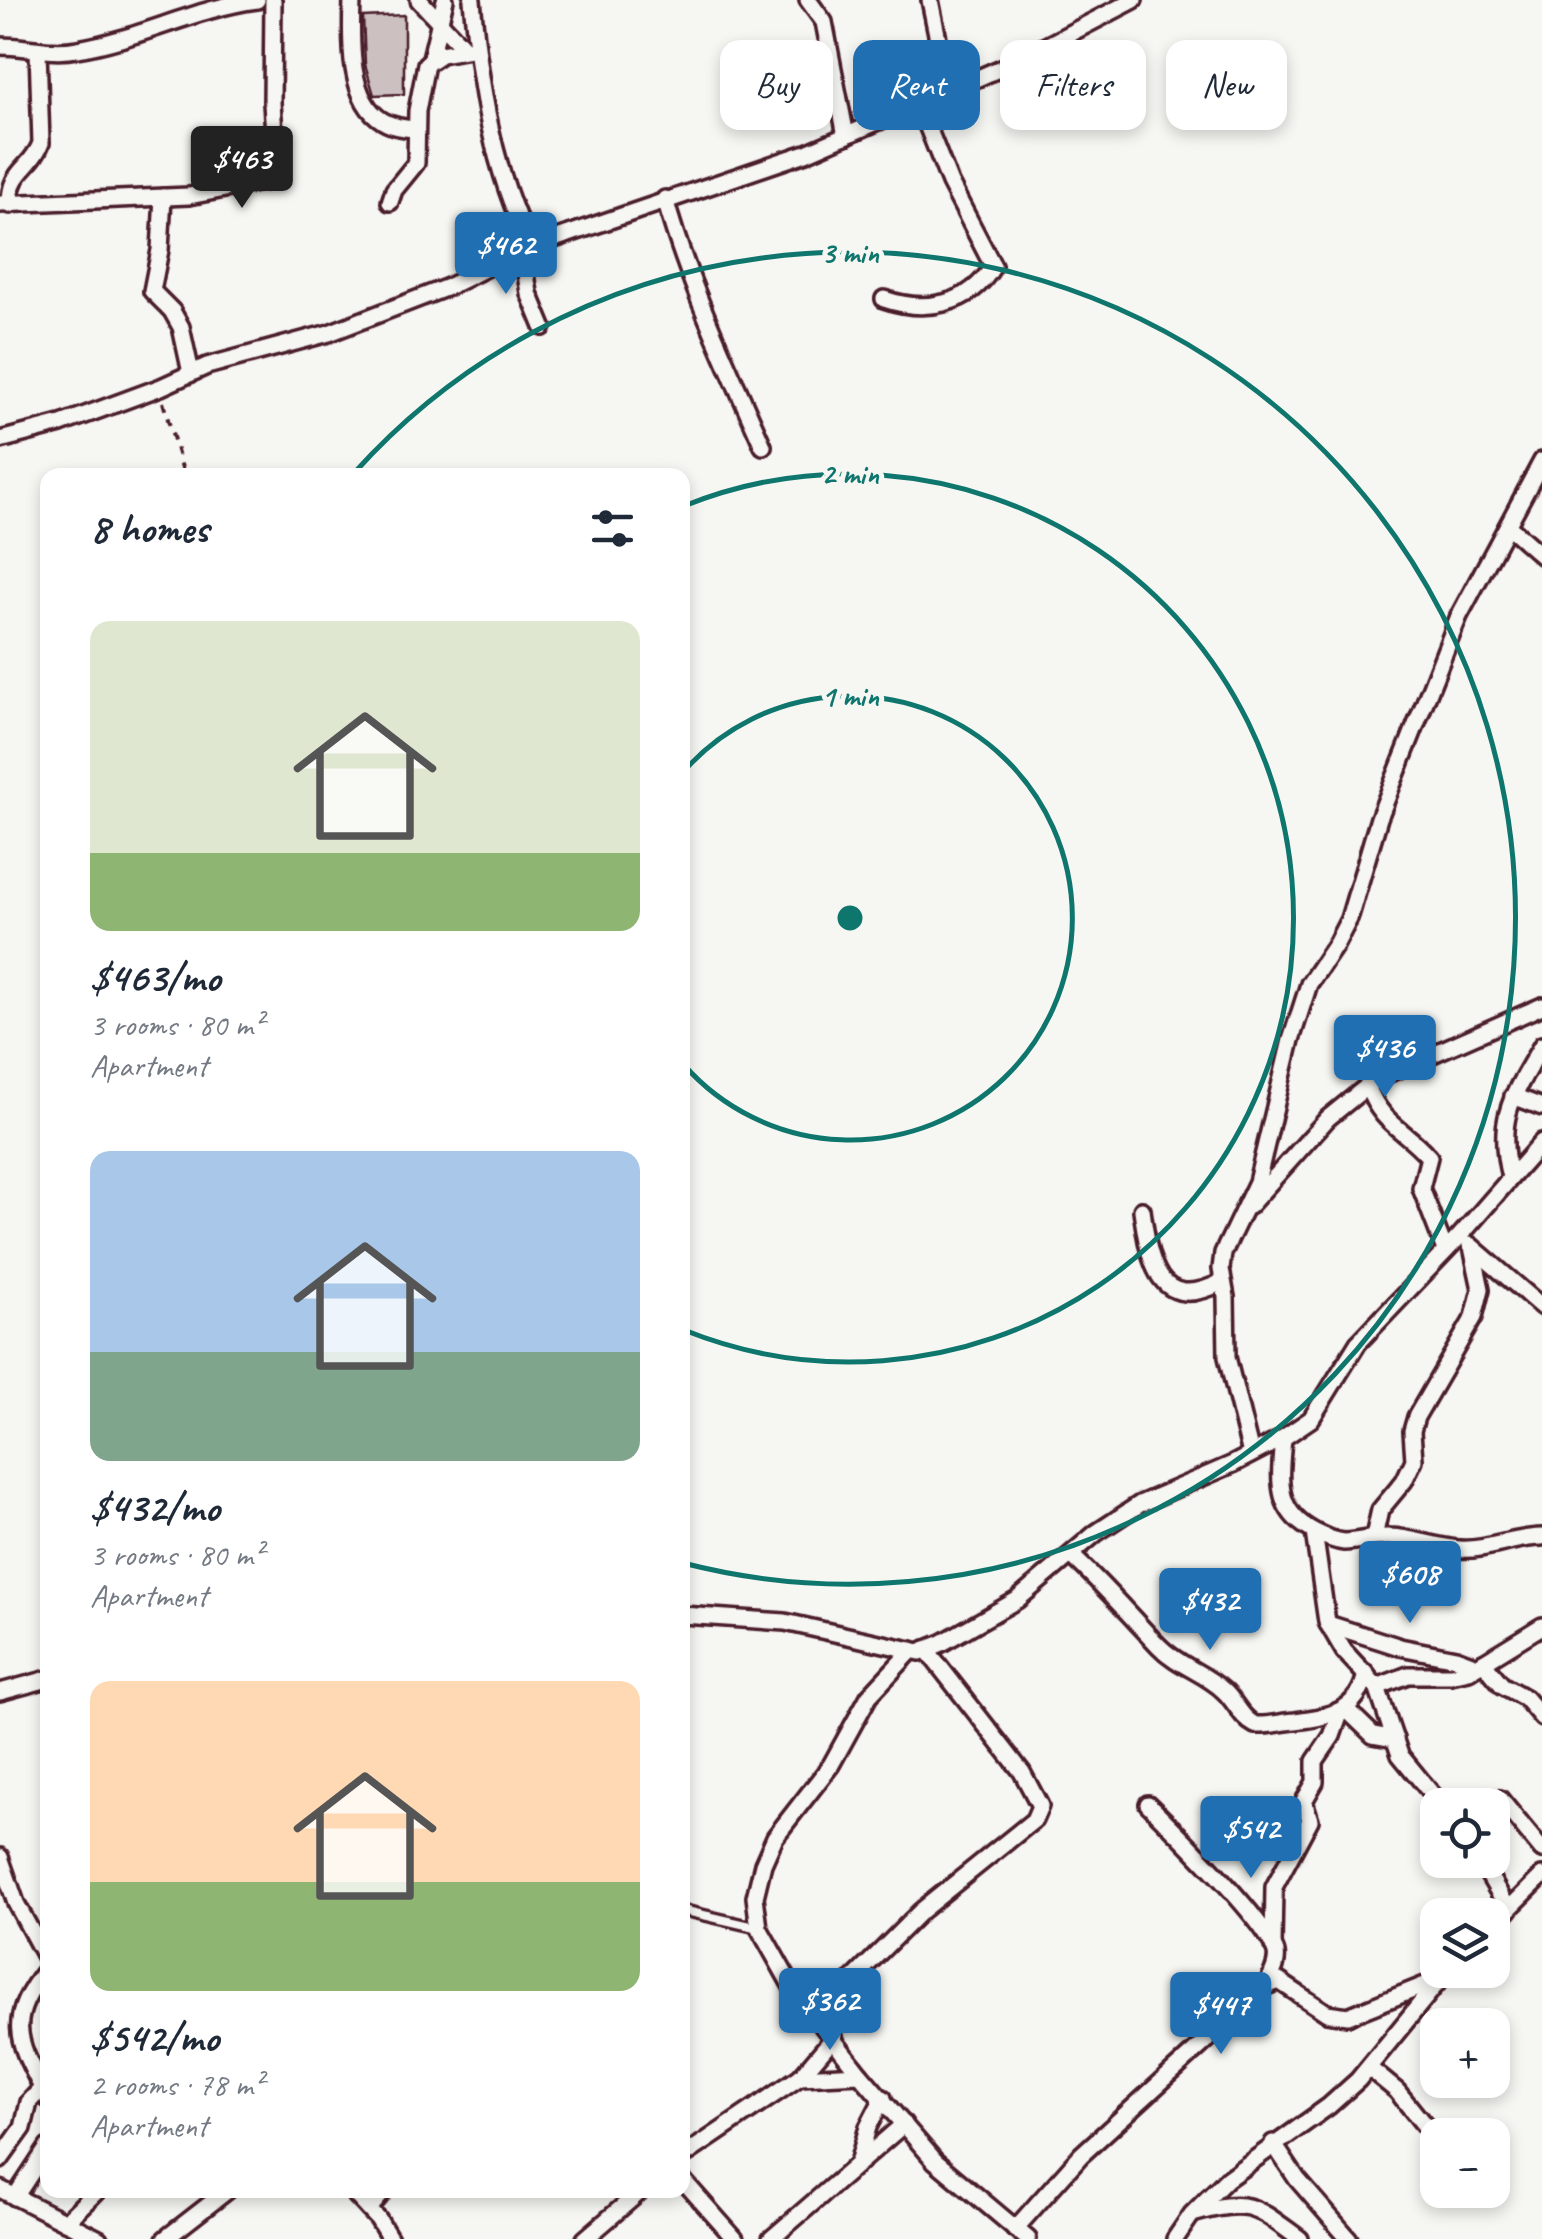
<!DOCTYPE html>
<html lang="en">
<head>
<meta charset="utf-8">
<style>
  :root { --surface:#fff; --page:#f6f6f7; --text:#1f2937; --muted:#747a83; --accent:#1f6fb2 }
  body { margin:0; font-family:Caveat,sans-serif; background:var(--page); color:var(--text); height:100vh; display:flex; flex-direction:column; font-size:38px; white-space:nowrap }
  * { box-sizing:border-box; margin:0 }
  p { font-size:32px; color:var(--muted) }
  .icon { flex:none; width:55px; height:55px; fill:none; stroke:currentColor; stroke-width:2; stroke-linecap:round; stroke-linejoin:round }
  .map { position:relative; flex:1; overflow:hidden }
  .side { position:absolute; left:40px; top:468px; width:650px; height:1730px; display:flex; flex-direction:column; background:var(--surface); border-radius:20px; box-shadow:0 5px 15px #0003 }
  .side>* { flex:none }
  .guide { position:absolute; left:720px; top:40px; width:670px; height:90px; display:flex; gap:20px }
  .buttons { position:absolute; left:1420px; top:1788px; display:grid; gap:20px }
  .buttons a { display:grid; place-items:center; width:90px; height:90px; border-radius:20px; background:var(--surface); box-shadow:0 5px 15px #0003; font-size:50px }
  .price { position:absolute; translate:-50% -85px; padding:0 22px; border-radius:10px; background:var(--accent); color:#fff; font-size:32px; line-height:65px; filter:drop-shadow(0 2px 5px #0008) }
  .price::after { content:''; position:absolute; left:50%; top:60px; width:30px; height:22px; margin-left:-15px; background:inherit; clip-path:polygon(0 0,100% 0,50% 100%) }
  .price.current { background:#222; color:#fff }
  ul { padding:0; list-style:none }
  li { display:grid; align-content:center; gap:20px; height:530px; padding:0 50px }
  li span { display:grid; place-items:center; height:310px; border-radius:20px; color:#555 }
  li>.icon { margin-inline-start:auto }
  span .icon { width:180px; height:180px; fill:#fffc; stroke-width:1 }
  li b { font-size:42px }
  h2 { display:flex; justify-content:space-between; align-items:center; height:120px; padding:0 50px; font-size:42px }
  .pill { padding:0 35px; border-radius:20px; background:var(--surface); box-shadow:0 5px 15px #0003; font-size:35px; line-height:90px }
  .pill.current { background:var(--accent); color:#fff }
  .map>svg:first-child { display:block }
</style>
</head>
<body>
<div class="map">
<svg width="1542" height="2239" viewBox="0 0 1542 2239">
  <rect width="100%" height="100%" fill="#f6f6f2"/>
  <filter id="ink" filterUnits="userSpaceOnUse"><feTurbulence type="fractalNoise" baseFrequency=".01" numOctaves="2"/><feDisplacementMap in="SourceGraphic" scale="20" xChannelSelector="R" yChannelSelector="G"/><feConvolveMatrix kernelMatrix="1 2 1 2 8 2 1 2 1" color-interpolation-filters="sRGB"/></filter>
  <g filter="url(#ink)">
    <path fill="#ccc1c0" stroke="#4a1f2b" stroke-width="2.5" d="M 404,15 L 404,94 L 374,95 L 365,64 L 363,17 Z"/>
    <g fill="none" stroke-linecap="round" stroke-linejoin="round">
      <defs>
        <path id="service" d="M 682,1910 L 759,1928"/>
        <g id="minor">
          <path d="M 352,0 C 351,36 347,100 383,121 C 393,127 404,128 415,129"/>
          <path d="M 419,0 L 465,49"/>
          <path d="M 472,0 C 480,86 492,169 531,247"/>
          <path d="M 808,0 L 824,22 L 846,136"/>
          <path d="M 930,0 L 949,93"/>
          <path d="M 0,46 C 26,46 51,54 77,49 C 139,39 196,8 257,0"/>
          <path d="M 431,58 L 445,0"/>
          <path d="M 163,197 L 160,250 L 152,291 L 172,311 L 181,327 L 191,373"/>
          <path d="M 665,199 C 689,286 727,364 763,446"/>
          <path d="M 390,202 L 394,190 L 416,163 L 417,111 L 426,64 L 441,54 L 476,48"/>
          <path d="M 0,204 L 189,196 L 266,181 L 276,164 L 272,103 L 273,0"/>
          <path d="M 10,205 C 9,169 31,170 41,143 L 38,50"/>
          <path d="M 522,250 L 529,293 L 543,327"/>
          <path d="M 884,299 C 924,313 970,306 993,266 L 950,183 L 919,105"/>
          <path d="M 0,440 L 61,424 L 161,387 L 207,366 L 329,333 L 448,287 L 522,250 L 806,153 L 1017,61 L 1134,0"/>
          <path d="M 1508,526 L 1542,556"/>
          <path d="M 1367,1085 C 1382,1126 1403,1127 1429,1157 L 1421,1188 L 1445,1250"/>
          <path d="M 1513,1096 L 1542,1107"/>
          <path d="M 1510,1177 C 1495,1118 1513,1095 1542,1045"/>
          <path d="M 1249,1206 L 1328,1118 L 1376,1079 L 1542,1006"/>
          <path d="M 1142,1210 C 1149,1261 1158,1315 1222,1282"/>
          <path d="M 1470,1245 L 1542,1307"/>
          <path d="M 1283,1438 C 1280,1478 1273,1511 1315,1532 C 1323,1536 1334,1541 1344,1542 C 1359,1542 1375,1536 1390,1537 C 1414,1538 1435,1547 1459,1549 C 1488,1551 1513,1537 1542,1537"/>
          <path d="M 1251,1454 L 1227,1357 L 1226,1297 L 1221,1269 L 1223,1253 L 1257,1182 L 1291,1040 L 1309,984 L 1336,944 L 1349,919 L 1379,818 L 1459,616 L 1542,461"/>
          <path d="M 1314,1532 L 1327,1622 L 1344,1651 L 1377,1687 L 1400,1755 L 1441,1805"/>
          <path d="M 1374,1537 L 1380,1510 L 1404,1481 L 1414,1460 L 1412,1431 L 1416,1417 L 1474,1317 L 1481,1289 L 1472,1247"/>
          <path d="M 1071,1555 C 1102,1583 1130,1616 1159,1646 C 1178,1666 1204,1672 1224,1691 C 1236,1702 1240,1717 1255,1725 C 1268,1726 1281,1722 1295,1721 C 1328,1717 1359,1712 1366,1673"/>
          <path d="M 682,1615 L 785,1622 L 920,1652 L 942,1643 L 1017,1600 L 1096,1533 L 1140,1504 L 1233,1464 L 1283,1438 L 1311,1419 L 1358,1343 L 1459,1237 L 1542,1142"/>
          <path d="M 1328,1624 L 1400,1647 L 1456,1658 L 1477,1666"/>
          <path d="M 912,1650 L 869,1696 L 831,1765 L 775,1837 L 763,1864 L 755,1897 L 759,1928 L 791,1985 L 860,2074 L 935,2161 L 1028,2239"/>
          <path d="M 1483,1662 L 1502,1685 L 1525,1698 L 1542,1718"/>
          <path d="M 1377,1687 L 1408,1675 L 1451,1675 L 1469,1671 L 1542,1626"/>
          <path d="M 0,1692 L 48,1679"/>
          <path d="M 1345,1708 L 1373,1735 L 1395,1739"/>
          <path d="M 1148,1804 C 1173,1829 1269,1923 1276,1953 C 1278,1964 1272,1973 1268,1983"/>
          <path d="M 1479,1805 L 1487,1798 L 1500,1799 L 1542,1850"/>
          <path d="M 0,1857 L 16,1903 L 48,1962"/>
          <path d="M 1480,1860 L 1509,1910"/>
          <path d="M 1492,1926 L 1542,1876"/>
          <path d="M 1273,1946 L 1274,1887 L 1310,1820 L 1304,1801 L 1315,1782 L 1315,1761 L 1332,1736 L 1341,1711"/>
          <path d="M 48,1967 C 3,2023 18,2041 48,2099"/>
          <path d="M 816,2016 L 921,1911 L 1034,1820 L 1040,1806 L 1022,1772 L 926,1649"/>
          <path d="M 1369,2068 L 1397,2091 L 1438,2142"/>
          <path d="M 800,2077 L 860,2074"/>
          <path d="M 1273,2143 L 1297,2179 L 1349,2239"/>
          <path d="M 682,2157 L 800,2077 L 834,2037"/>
          <path d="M 0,2160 L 23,2128 L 29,2102 L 42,2088"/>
          <path d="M 858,2163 L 868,2127 L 883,2098"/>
          <path d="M 682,2179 L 735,2239"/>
          <path d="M 0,2189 L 99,2239"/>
          <path d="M 351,2190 L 378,2219 L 390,2239"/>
          <path d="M 15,2197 L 48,2147"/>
          <path d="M 369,2209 L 385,2190"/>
          <path d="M 1196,2213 C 1250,2197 1256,2207 1300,2239"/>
          <path d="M 65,2222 L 98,2190"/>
          <path d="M 1015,2229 L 1081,2155 L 1217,2031 L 1254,1991 L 1279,1981 L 1327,2013 L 1348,2016 L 1440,1979"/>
          <path d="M 165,2239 L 228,2190"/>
          <path d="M 585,2239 L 642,2190"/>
          <path d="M 771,2239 L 904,2124"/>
          <path d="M 1175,2239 L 1192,2214 L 1227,2179 L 1329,2106 L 1358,2080 L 1448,1970"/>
        </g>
      </defs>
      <use href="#service" stroke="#4a1f2b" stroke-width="15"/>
      <use href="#minor" stroke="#4a1f2b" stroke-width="22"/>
      <path stroke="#4a1f2b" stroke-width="4" stroke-dasharray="8 8" stroke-linecap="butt" d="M 163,402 L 184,475"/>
      <use href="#service" stroke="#f6f6f2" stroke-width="8"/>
      <use href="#minor" stroke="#f6f6f2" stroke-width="15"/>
    </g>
  </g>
  <g fill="none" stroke="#0f766e" stroke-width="5">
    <path d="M684 771A222 222 0 1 1 684 1065"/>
    <path d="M684 506A444 444 0 1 1 684 1330"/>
    <path d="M355 472A666 666 0 1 1 683 1563"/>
  </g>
  <circle cx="850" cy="918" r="15" fill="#0f766e" stroke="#f6f6f2" stroke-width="5"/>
  <g font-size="30" text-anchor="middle" font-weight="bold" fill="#0f766e" stroke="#f6f6f2" stroke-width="10" stroke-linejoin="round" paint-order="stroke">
    <text x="850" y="263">3 min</text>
    <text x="850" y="484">2 min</text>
    <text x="850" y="706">1 min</text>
  </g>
</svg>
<div class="buttons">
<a><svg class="icon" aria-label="locate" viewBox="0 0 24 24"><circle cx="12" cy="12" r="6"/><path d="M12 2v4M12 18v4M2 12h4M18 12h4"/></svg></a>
<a><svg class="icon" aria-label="layers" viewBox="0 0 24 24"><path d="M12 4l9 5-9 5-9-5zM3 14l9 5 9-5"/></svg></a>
<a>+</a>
<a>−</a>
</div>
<b class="price current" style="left:242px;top:211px">$463</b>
<b class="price" style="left:506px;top:297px">$462</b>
<b class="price" style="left:1385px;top:1100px">$436</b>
<b class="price" style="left:1410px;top:1626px">$608</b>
<b class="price" style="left:1210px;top:1653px">$432</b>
<b class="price" style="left:1251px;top:1881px">$542</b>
<b class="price" style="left:830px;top:2053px">$362</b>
<b class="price" style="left:1221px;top:2057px">$447</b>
<div class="guide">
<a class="pill">Buy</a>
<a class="pill current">Rent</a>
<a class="pill">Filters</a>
<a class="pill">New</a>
</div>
<section class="side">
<h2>8 homes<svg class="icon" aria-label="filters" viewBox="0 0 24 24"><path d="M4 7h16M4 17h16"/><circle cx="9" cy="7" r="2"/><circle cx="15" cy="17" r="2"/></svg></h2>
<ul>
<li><span style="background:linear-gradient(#dfe7d0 75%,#8fb573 0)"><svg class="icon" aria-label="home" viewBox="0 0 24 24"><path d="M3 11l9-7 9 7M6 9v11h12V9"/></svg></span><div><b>$463/mo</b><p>3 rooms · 80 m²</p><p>Apartment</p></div></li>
<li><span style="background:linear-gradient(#a9c7e8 65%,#7fa58c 0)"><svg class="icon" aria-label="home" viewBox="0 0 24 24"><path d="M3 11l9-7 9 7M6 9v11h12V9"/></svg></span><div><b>$432/mo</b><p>3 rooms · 80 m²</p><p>Apartment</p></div></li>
<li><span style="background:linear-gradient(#ffd9b3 65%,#8fb573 0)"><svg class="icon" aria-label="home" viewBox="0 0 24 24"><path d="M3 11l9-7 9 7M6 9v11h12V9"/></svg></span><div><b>$542/mo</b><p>2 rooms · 78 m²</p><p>Apartment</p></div></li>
</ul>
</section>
</div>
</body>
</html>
